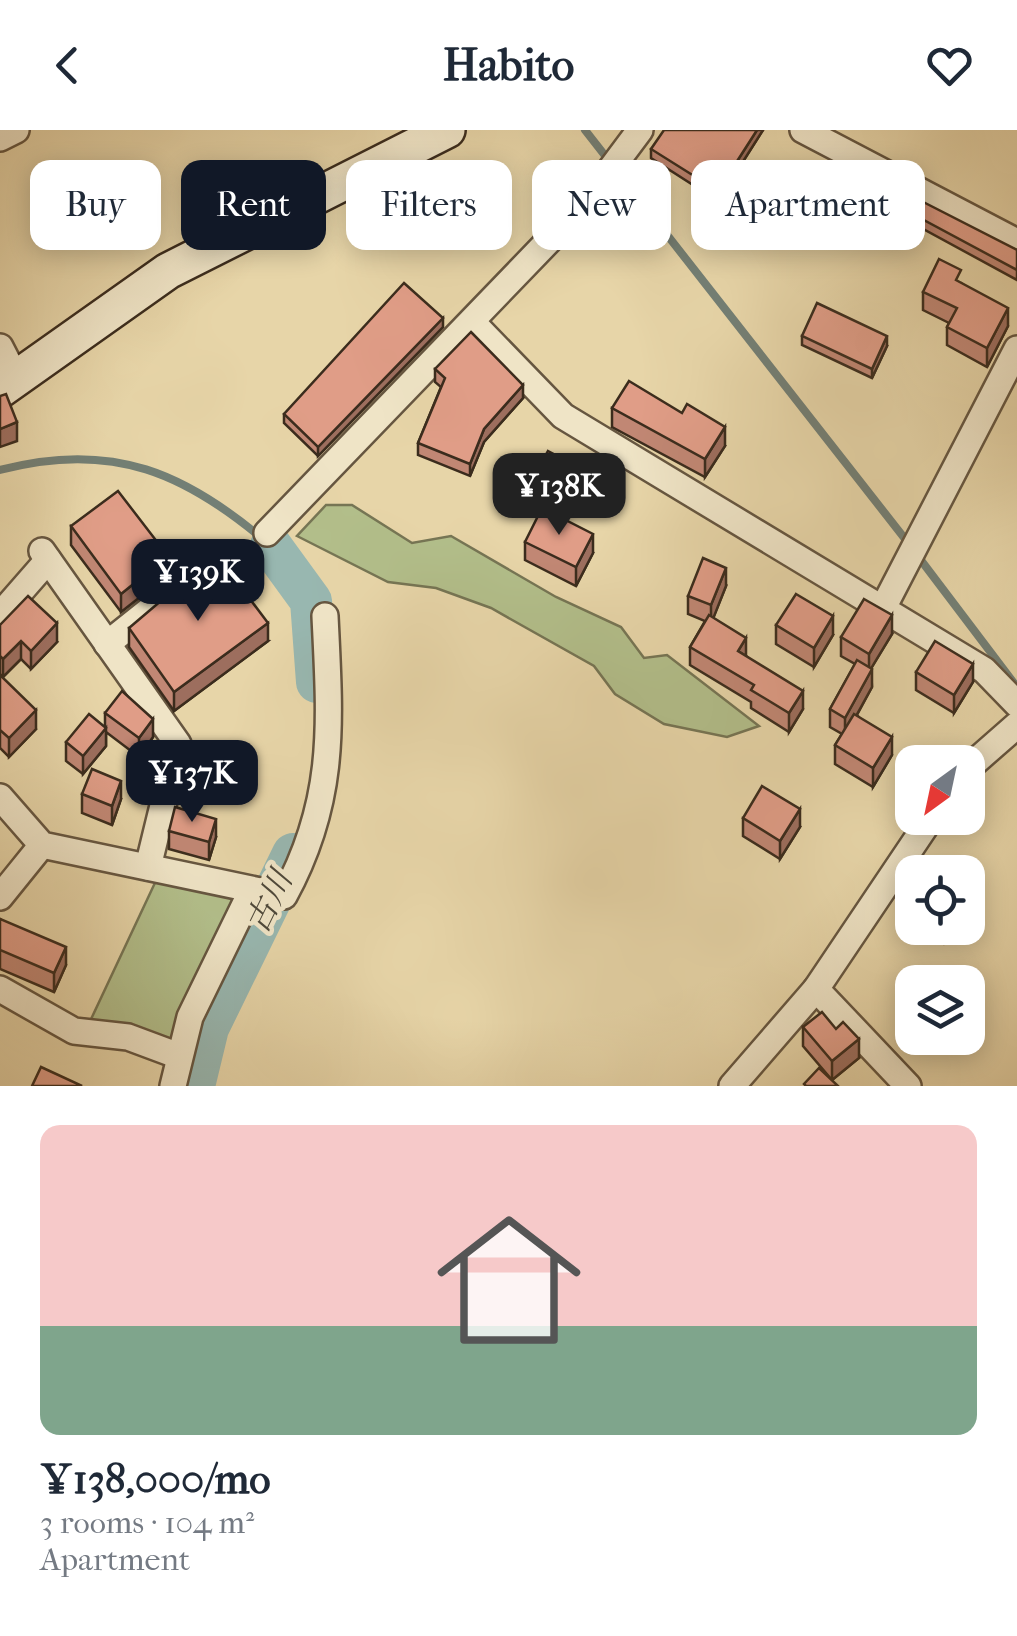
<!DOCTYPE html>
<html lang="en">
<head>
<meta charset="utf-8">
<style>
  :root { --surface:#fff; --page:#f2f2f3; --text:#1f2937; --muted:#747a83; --accent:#111827 }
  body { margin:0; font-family:"IM FELL French Canon","Noto Serif JP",serif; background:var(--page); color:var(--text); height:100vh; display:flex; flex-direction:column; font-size:38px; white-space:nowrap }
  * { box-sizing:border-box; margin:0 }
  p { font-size:32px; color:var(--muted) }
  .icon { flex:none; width:55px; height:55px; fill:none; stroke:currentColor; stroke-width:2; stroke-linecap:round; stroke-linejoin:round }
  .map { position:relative; height:956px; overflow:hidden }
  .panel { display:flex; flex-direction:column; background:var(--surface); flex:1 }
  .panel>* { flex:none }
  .top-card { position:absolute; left:30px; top:30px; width:958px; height:90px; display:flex; gap:20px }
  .needle { width:65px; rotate:213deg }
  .controls { position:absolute; left:895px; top:615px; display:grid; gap:20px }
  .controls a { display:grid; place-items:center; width:90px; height:90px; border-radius:20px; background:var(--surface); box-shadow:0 5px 25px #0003; font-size:50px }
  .price { position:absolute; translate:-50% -85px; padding:0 22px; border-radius:20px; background:var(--accent); color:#fff; font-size:32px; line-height:65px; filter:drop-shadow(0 2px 5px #0008) }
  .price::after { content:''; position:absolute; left:50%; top:60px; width:30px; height:22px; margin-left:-15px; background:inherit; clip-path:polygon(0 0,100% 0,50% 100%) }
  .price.active { background:#222; color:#fff }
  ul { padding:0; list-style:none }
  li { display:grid; align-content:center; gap:20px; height:530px; padding:0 40px }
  li span { display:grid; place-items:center; height:310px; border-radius:20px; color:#555 }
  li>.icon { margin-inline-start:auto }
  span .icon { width:180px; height:180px; fill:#fffc; stroke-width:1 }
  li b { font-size:42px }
  .chip { padding:0 35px; border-radius:20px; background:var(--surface); box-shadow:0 5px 25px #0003; font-size:35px; line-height:90px }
  .chip.active { background:var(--accent); color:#fff }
  header { display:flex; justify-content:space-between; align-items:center; height:130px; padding:0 40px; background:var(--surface); font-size:45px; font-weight:800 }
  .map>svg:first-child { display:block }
</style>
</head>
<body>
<header><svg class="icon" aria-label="back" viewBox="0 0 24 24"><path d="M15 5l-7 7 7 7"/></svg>Habito<svg class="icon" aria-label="heart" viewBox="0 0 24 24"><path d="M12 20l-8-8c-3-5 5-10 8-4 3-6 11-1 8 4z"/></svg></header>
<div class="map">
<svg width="1017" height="956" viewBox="0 0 1017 956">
  <rect width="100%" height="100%" fill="#e7d5a8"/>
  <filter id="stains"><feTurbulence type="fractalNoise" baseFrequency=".002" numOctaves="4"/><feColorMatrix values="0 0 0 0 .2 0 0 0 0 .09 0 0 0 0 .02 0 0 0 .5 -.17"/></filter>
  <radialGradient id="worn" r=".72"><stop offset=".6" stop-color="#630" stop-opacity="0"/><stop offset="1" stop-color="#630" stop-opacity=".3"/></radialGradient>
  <g fill="#b2be8a" stroke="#767554" stroke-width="2.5">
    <path d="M 326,375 L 352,375 L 412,413 L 451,406 L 556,467 L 621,497 L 644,528 L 667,525 L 759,596 L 727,607 L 664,594 L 615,564 L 594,536 L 491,478 L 436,458 L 388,452 L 297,406 Z"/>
    <path d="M 161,740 L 247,771 L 179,926 L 85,902 Z"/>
  </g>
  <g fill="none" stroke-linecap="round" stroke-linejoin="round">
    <g stroke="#737f75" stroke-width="8">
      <path d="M 585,0 L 909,414"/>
      <path d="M 0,340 C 112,310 187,343 271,416 L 278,408"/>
      <path d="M 917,425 L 1017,557"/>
    </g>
    <g stroke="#98b7b0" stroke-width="42">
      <path d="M 271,416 L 311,471 L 317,552"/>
      <path d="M 194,956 L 208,898 L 293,724"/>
    </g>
    <defs>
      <g id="street">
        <path d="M 803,0 L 1017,112"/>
        <path d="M 0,8 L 16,0"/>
        <path d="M 472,192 L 563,286 L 984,540 L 1017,574"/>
        <path d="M 0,217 L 16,248"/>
        <path d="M 267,403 L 587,71 L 640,0"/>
        <path d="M 42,421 L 178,614 L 148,737"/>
        <path d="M 882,480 L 1017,219"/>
        <path d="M 0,485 L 48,430"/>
        <path d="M 107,514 L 181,455"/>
        <path d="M 968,638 L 1017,595"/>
        <path d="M 0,667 L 42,715 L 284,766 C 337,669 330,592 325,486"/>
        <path d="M 0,767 L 42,715"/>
        <path d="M 0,859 L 74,901 L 128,907 L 179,926"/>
        <path d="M 816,859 L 908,956"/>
        <path d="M 173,956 L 190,887 L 252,760"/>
        <path d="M 732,956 L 816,859 L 931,688"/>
      </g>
      <path id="secondary" d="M 0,260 L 168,141 L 447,0"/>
    </defs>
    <use href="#street" stroke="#665640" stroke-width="30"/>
    <use href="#secondary" stroke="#3b2c1d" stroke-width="40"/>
    <use href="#street" stroke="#efe4c6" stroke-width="25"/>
    <use href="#secondary" stroke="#efe4c6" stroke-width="35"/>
  </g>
  <g fill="#c18774" stroke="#3b2c1d" stroke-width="2.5">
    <path d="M 763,0 L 718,71 L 651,28 L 651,19 Z"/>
    <path d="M 881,67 L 1017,120 L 1017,150 L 881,76 Z"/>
    <path d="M 961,153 L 1008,196 L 987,237 L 947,215 L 947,197 L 949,193 L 923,180 L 923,162 Z"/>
    <path d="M 443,197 L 318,326 L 284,293 L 284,284 Z"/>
    <path d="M 802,206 L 887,216 L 872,248 L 802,215 Z"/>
    <path d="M 435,239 L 523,268 L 484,312 L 470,346 L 418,325 L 418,313 L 441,257 L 435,252 Z"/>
    <path d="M 612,278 L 725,316 L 705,347 L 612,297 Z"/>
    <path d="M 532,350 L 569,350 L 553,380 L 532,369 Z"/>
    <path d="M 71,396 L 168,445 L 121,482 L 71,415 Z"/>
    <path d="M 525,412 L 593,423 L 576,456 L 525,430 Z"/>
    <path d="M 726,456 L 713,488 L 746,526 L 803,579 L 789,602 L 751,578 L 751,572 L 690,535 L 690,517 L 705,491 L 688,484 L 688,466 Z"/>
    <path d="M 0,495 L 57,512 L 31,539 L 21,529 L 3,547 L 0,544 Z"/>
    <path d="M 776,495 L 833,505 L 814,537 L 776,514 Z"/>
    <path d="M 129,498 L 268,511 L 174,581 L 129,517 Z"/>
    <path d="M 892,504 L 871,538 L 872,557 L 857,585 L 892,625 L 873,657 L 835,634 L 835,615 L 842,604 L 830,597 L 830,579 L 855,534 L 841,526 L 841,507 Z"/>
    <path d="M 916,542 L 973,552 L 954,583 L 916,560 Z"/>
    <path d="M 0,545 L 36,599 L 9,627 L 0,618 Z"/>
    <path d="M 105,583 L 153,607 L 139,627 L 106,602 L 106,616 L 83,644 L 66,631 L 66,612 L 105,598 Z"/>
    <path d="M 82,664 L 121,669 L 112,695 L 82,683 Z"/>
    <path d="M 743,688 L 800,697 L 780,729 L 743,706 Z"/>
    <path d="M 169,701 L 216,707 L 209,730 L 169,719 Z"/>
    <path d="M 0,789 L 66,835 L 54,862 L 0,839 Z"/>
    <path d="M 934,798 L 965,798 L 945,813 Z"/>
    <path d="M 803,897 L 859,928 L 832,950 L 803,916 Z"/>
  </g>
  <g fill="#9d6e5e" stroke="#3b2c1d" stroke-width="2.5">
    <path d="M 757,0 L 763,0 L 718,71 L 718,61 Z"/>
    <path d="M 1008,178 L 1008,196 L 987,237 L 987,218 Z"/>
    <path d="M 443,188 L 443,197 L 318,326 L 318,317 Z"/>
    <path d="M 887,206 L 887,216 L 872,248 L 872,239 Z"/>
    <path d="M 523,255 L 523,268 L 484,312 L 470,346 L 470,334 L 484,299 Z"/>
    <path d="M 17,292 L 17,311 L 0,317 L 0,299 Z"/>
    <path d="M 725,297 L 725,316 L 705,347 L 705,329 Z"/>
    <path d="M 569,332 L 569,350 L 553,380 L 553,361 Z"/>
    <path d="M 593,404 L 593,423 L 576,456 L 576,437 Z"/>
    <path d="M 168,426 L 168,445 L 121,482 L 121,464 Z"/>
    <path d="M 726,438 L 726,456 L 711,494 L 711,475 Z"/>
    <path d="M 892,485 L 892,504 L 869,542 L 869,524 Z"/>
    <path d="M 833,486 L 833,505 L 814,537 L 814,518 Z"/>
    <path d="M 57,493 L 57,512 L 31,539 L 31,521 Z"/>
    <path d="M 268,493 L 268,511 L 174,581 L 174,562 Z"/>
    <path d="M 746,508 L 746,526 L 738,521 Z"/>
    <path d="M 21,511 L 21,529 L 3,547 L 3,529 Z"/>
    <path d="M 973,534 L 973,552 L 954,583 L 954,565 Z"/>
    <path d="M 872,539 L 872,557 L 845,606 L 845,588 Z"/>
    <path d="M 803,561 L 803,579 L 789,602 L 789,583 Z"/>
    <path d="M 36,580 L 36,599 L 9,627 L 9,608 Z"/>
    <path d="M 153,589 L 153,607 L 139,627 L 139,608 Z"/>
    <path d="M 106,598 L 106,616 L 83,644 L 83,626 Z"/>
    <path d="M 892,607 L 892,625 L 873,657 L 873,638 Z"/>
    <path d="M 121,651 L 121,669 L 112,695 L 112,676 Z"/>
    <path d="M 800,679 L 800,697 L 780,729 L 780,711 Z"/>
    <path d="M 216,689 L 216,707 L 209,730 L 209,712 Z"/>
    <path d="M 975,772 L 975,791 L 968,796 L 968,777 Z"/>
    <path d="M 945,798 L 965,798 L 945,813 Z"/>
    <path d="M 66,817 L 66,835 L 54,862 L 54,843 Z"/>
    <path d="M 859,909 L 859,928 L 832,950 L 832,931 Z"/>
  </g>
  <g fill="#e09d87" stroke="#3b2c1d" stroke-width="2.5">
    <path d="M 664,0 L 757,0 L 718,61 L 651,19 Z"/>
    <path d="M 888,54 L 1017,120 L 1017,140 L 881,67 Z"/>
    <path d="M 939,129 L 961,140 L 956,150 L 1008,178 L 987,218 L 947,197 L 957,178 L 923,162 Z"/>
    <path d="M 404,153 L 443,188 L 318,317 L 284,284 Z"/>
    <path d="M 817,173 L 887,206 L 872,239 L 802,206 Z"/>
    <path d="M 471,202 L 523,255 L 484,299 L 470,334 L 418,313 L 445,248 L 435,239 Z"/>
    <path d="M 629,251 L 682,283 L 687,274 L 725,297 L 705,329 L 612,278 Z"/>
    <path d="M 6,264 L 17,292 L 0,299 L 0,266 Z"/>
    <path d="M 548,321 L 569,332 L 553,361 L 532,350 Z"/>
    <path d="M 118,361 L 168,426 L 121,464 L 71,396 Z"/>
    <path d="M 542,378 L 593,404 L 576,437 L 525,412 Z"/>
    <path d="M 216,424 L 268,493 L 174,562 L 129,498 Z"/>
    <path d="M 703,428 L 726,438 L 711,475 L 688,466 Z"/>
    <path d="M 796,464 L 833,486 L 814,518 L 776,495 Z"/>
    <path d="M 28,466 L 57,493 L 31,521 L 21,511 L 3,529 L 0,526 L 0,495 Z"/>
    <path d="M 864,469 L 892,485 L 869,524 L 841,507 Z"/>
    <path d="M 709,485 L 746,508 L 738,521 L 803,561 L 789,583 L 751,560 L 754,555 L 690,517 Z"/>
    <path d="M 935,511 L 973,534 L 954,565 L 916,542 Z"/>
    <path d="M 857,530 L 872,539 L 845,588 L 830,579 Z"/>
    <path d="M 0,545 L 36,580 L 9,608 L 0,600 Z"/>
    <path d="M 122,561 L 153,589 L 139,608 L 105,583 Z"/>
    <path d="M 89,584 L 106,598 L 83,626 L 66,612 Z"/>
    <path d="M 854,584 L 892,607 L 873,638 L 835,615 Z"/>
    <path d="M 92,639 L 121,651 L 112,676 L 82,664 Z"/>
    <path d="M 762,656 L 800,679 L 780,711 L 743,688 Z"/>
    <path d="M 175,677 L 216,689 L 209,712 L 169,701 Z"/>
    <path d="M 949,737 L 953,742 L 941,742 Z"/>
    <path d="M 968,762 L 975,772 L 968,777 Z"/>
    <path d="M 0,789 L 66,817 L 54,843 L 0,820 Z"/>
    <path d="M 822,882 L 836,899 L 843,892 L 859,909 L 832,931 L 803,897 Z"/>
    <path d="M 41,937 L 82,956 L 32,956 Z"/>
    <path d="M 819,938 L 838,956 L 806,956 L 804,954 Z"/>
  </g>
  <g text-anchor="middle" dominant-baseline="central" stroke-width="9" stroke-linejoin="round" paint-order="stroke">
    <g font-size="32" font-style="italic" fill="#4e483a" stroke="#efe4c6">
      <text transform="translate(269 772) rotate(-64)">古川</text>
    </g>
  </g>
  <rect width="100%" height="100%" filter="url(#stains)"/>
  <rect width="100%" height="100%" fill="url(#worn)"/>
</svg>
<div class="controls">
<a><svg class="needle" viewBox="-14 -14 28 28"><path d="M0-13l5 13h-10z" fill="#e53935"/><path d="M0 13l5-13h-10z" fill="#747a83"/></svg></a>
<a><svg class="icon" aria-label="locate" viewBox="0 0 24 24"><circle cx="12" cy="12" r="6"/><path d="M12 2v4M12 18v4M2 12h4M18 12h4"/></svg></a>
<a><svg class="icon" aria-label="layers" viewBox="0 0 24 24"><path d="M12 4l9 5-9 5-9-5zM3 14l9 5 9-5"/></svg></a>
</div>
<b class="price active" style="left:559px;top:408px">¥138K</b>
<b class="price" style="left:198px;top:494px">¥139K</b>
<b class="price" style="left:192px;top:695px">¥137K</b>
<div class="top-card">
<a class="chip">Buy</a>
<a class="chip active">Rent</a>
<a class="chip">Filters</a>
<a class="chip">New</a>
<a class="chip">Apartment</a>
</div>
</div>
<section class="panel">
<ul>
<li><span style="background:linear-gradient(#f6c9c9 65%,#7fa58c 0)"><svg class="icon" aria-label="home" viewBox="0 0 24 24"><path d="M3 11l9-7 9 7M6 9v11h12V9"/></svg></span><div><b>¥138,000/mo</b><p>3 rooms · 104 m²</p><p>Apartment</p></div></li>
</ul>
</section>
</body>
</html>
